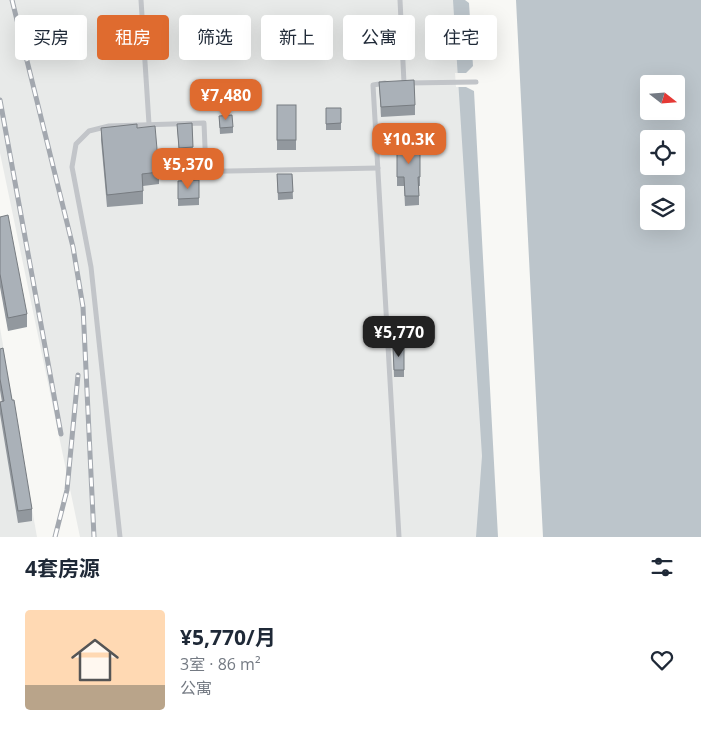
<!DOCTYPE html>
<html lang="zh">
<head>
<meta charset="utf-8">
<style>
  :root { --surface:#fff; --page:#f2f2f3; --text:#1f2937; --muted:#747a83; --line:#e0e1e3; --accent:#df6b2f }
  body { margin:0; font-family:"Open Sans","Noto Sans SC",sans-serif; background:var(--page); color:var(--text); height:100vh; display:flex; flex-direction:column; font-size:19px; white-space:nowrap }
  * { box-sizing:border-box; margin:0 }
  p { font-size:16px; color:var(--muted) }
  .icon { flex:none; width:28px; height:28px; fill:none; stroke:currentColor; stroke-width:2; stroke-linecap:round; stroke-linejoin:round }
  .map { position:relative; height:537px; overflow:hidden }
  .side { display:flex; flex-direction:column; background:var(--surface); flex:1 }
  .side>* { flex:none }
  .hud { position:absolute; left:15px; top:15px; width:671px; height:45px; display:flex; gap:10px }
  .needle { width:32px; rotate:107deg }
  .buttons { position:absolute; left:640px; top:75px; display:grid; gap:10px }
  .buttons a { display:grid; place-items:center; width:45px; height:45px; border-radius:5px; background:var(--surface); box-shadow:0 5px 20px #0002; font-size:25px }
  .price { position:absolute; translate:-50% -42px; padding:0 11px; border-radius:10px; background:var(--accent); color:#fff; font-size:16px; line-height:32px; filter:drop-shadow(0 1px 2px #0008) }
  .price::after { content:''; position:absolute; left:50%; top:30px; width:15px; height:11px; margin-left:-8px; background:inherit; clip-path:polygon(0 0,100% 0,50% 100%) }
  .price.current { background:#222; color:#fff }
  ul { padding:0; list-style:none }
  li { display:flex; align-items:center; gap:15px; height:125px; padding:0 25px }
  li+li { border-top:1px solid var(--line) }
  li span { display:grid; place-items:center; flex:none; width:140px; height:100px; border-radius:5px; color:#555 }
  li>.icon { margin-inline-start:auto }
  span .icon { width:60px; height:60px; fill:#fffc; stroke-width:1 }
  li b { font-size:21px }
  h2 { display:flex; justify-content:space-between; align-items:center; height:60px; padding:0 25px; font-size:21px }
  .chip { padding:0 18px; border-radius:5px; background:var(--surface); box-shadow:0 5px 20px #0002; font-size:18px; line-height:45px }
  .chip.current { background:var(--accent); color:#fff }
  .map>svg:first-child { display:block }
</style>
</head>
<body>
<div class="map">
<svg width="701" height="537" viewBox="0 0 701 537">
  <rect width="100%" height="100%" fill="#f8f8f5"/>
  <g fill="#e8eae9">
    <path d="M 0,0 L 522,0 L 548,537 L 80,537 L 0,153 Z"/>
    <path d="M 0,328 L 37,537 L 0,537 Z"/>
  </g>
  <path fill="#bcc5cb" fill-rule="evenodd" d="M 453,0 L 701,0 L 701,537 L 476,537 L 482,456 ZM 649,84 L 676,84 L 676,111 L 649,111 ZM 649,139 L 676,139 L 676,166 L 649,166 ZM 649,194 L 676,194 L 676,221 L 649,221 Z"/>
  <path fill="#f8f8f5" d="M 465,0 L 516,0 L 543,537 L 498,537 L 474,91 L 466,87 L 456,87 L 455,73 L 466,73 L 473,66 L 469,3 Z"/>
  <g fill="none" stroke-linecap="round" stroke-linejoin="round">
    <g stroke="#c2c5c9" stroke-width="5">
      <path d="M 141,0 L 149,124"/>
      <path d="M 400,0 L 404,83"/>
      <path d="M 385,83 L 373,85 L 399,537"/>
      <path d="M 408,83 L 476,82"/>
      <path d="M 175,172 L 378,168"/>
      <path d="M 120,537 L 91,267 L 72,167 L 76,144 L 89,131 L 109,126 L 204,123 L 206,171"/>
    </g>
    <defs>
      <g id="rail">
        <path d="M 12,0 L 73,247 L 83,307 L 94,537"/>
        <path d="M 0,100 L 61,434"/>
        <path d="M 55,537 L 67,490 L 78,375"/>
      </g>
    </defs>
    <use href="#rail" stroke="#a3a8af" stroke-width="5"/>
    <use href="#rail" stroke="#fff" stroke-width="3" stroke-dasharray="9" stroke-linecap="butt"/>
  </g>
  <g fill="#92989e">
    <path d="M 379,82 L 415,105 L 415,115 L 381,117 Z"/>
    <rect x="277" y="105" width="19" height="45"/>
    <rect x="326" y="108" width="15" height="22"/>
    <path d="M 219,116 L 233,127 L 233,133 L 220,134 Z"/>
    <path d="M 192,123 L 193,154 L 179,154 L 177,124 Z"/>
    <path d="M 101,128 L 137,128 L 159,172 L 159,184 L 143,186 L 143,204 L 107,207 L 101,140 Z"/>
    <path d="M 397,139 L 420,139 L 420,186 L 419,186 L 419,205 L 405,206 L 404,186 L 397,186 Z"/>
    <path d="M 277,174 L 292,174 L 293,199 L 278,200 Z"/>
    <path d="M 199,180 L 199,205 L 178,206 L 178,181 Z"/>
    <path d="M 0,217 L 27,314 L 27,327 L 8,331 L 0,287 Z"/>
    <path d="M 393,347 L 404,347 L 404,377 L 394,377 Z"/>
    <path d="M 0,349 L 32,509 L 32,521 L 18,523 L 0,414 L 0,402 L 2,402 L 0,390 Z"/>
  </g>
  <g fill="#aab1b8" stroke="#777c81">
    <path d="M 414,80 L 415,105 L 381,107 L 379,82 Z"/>
    <rect x="277" y="105" width="19" height="35"/>
    <path d="M 326,108 L 341,108 L 341,123 L 326,124 Z"/>
    <path d="M 232,115 L 233,127 L 220,128 L 219,116 Z"/>
    <path d="M 192,123 L 193,147 L 179,148 L 177,124 Z"/>
    <path d="M 137,124 L 137,128 L 155,126 L 159,172 L 142,174 L 143,191 L 107,195 L 101,128 Z"/>
    <path d="M 397,139 L 420,139 L 420,177 L 418,177 L 419,196 L 405,196 L 404,177 L 397,177 Z"/>
    <path d="M 277,174 L 292,174 L 293,192 L 278,193 Z"/>
    <path d="M 199,180 L 199,198 L 178,199 L 178,181 Z"/>
    <path d="M 8,215 L 27,314 L 8,318 L 0,274 L 0,217 Z"/>
    <path d="M 393,347 L 404,347 L 404,370 L 394,370 Z"/>
    <path d="M 3,348 L 12,400 L 14,400 L 32,509 L 18,511 L 0,402 L 4,401 L 0,379 L 0,349 Z"/>
  </g>
</svg>
<div class="buttons">
<a><svg class="needle" viewBox="-14 -14 28 28"><path d="M0-13l5 13h-10z" fill="#e53935"/><path d="M0 13l5-13h-10z" fill="#747a83"/></svg></a>
<a><svg class="icon" aria-label="locate" viewBox="0 0 24 24"><circle cx="12" cy="12" r="6"/><path d="M12 2v4M12 18v4M2 12h4M18 12h4"/></svg></a>
<a><svg class="icon" aria-label="layers" viewBox="0 0 24 24"><path d="M12 4l9 5-9 5-9-5zM3 14l9 5 9-5"/></svg></a>
</div>
<b class="price" style="left:226px;top:121px">¥7,480</b>
<b class="price" style="left:409px;top:165px">¥10.3K</b>
<b class="price" style="left:188px;top:190px">¥5,370</b>
<b class="price current" style="left:399px;top:358px">¥5,770</b>
<div class="hud">
<a class="chip">买房</a>
<a class="chip current">租房</a>
<a class="chip">筛选</a>
<a class="chip">新上</a>
<a class="chip">公寓</a>
<a class="chip">住宅</a>
</div>
</div>
<section class="side">
<h2>4套房源<svg class="icon" aria-label="filters" viewBox="0 0 24 24"><path d="M4 7h16M4 17h16"/><circle cx="9" cy="7" r="2"/><circle cx="15" cy="17" r="2"/></svg></h2>
<ul>
<li><span style="background:linear-gradient(#ffd9b3 75%,#b9a48a 0)"><svg class="icon" aria-label="home" viewBox="0 0 24 24"><path d="M3 11l9-7 9 7M6 9v11h12V9"/></svg></span><div><b>¥5,770/月</b><p>3室 · 86 m²</p><p>公寓</p></div><svg class="icon" aria-label="heart" viewBox="0 0 24 24"><path d="M12 20l-8-8c-3-5 5-10 8-4 3-6 11-1 8 4z"/></svg></li>
</ul>
</section>
</body>
</html>
